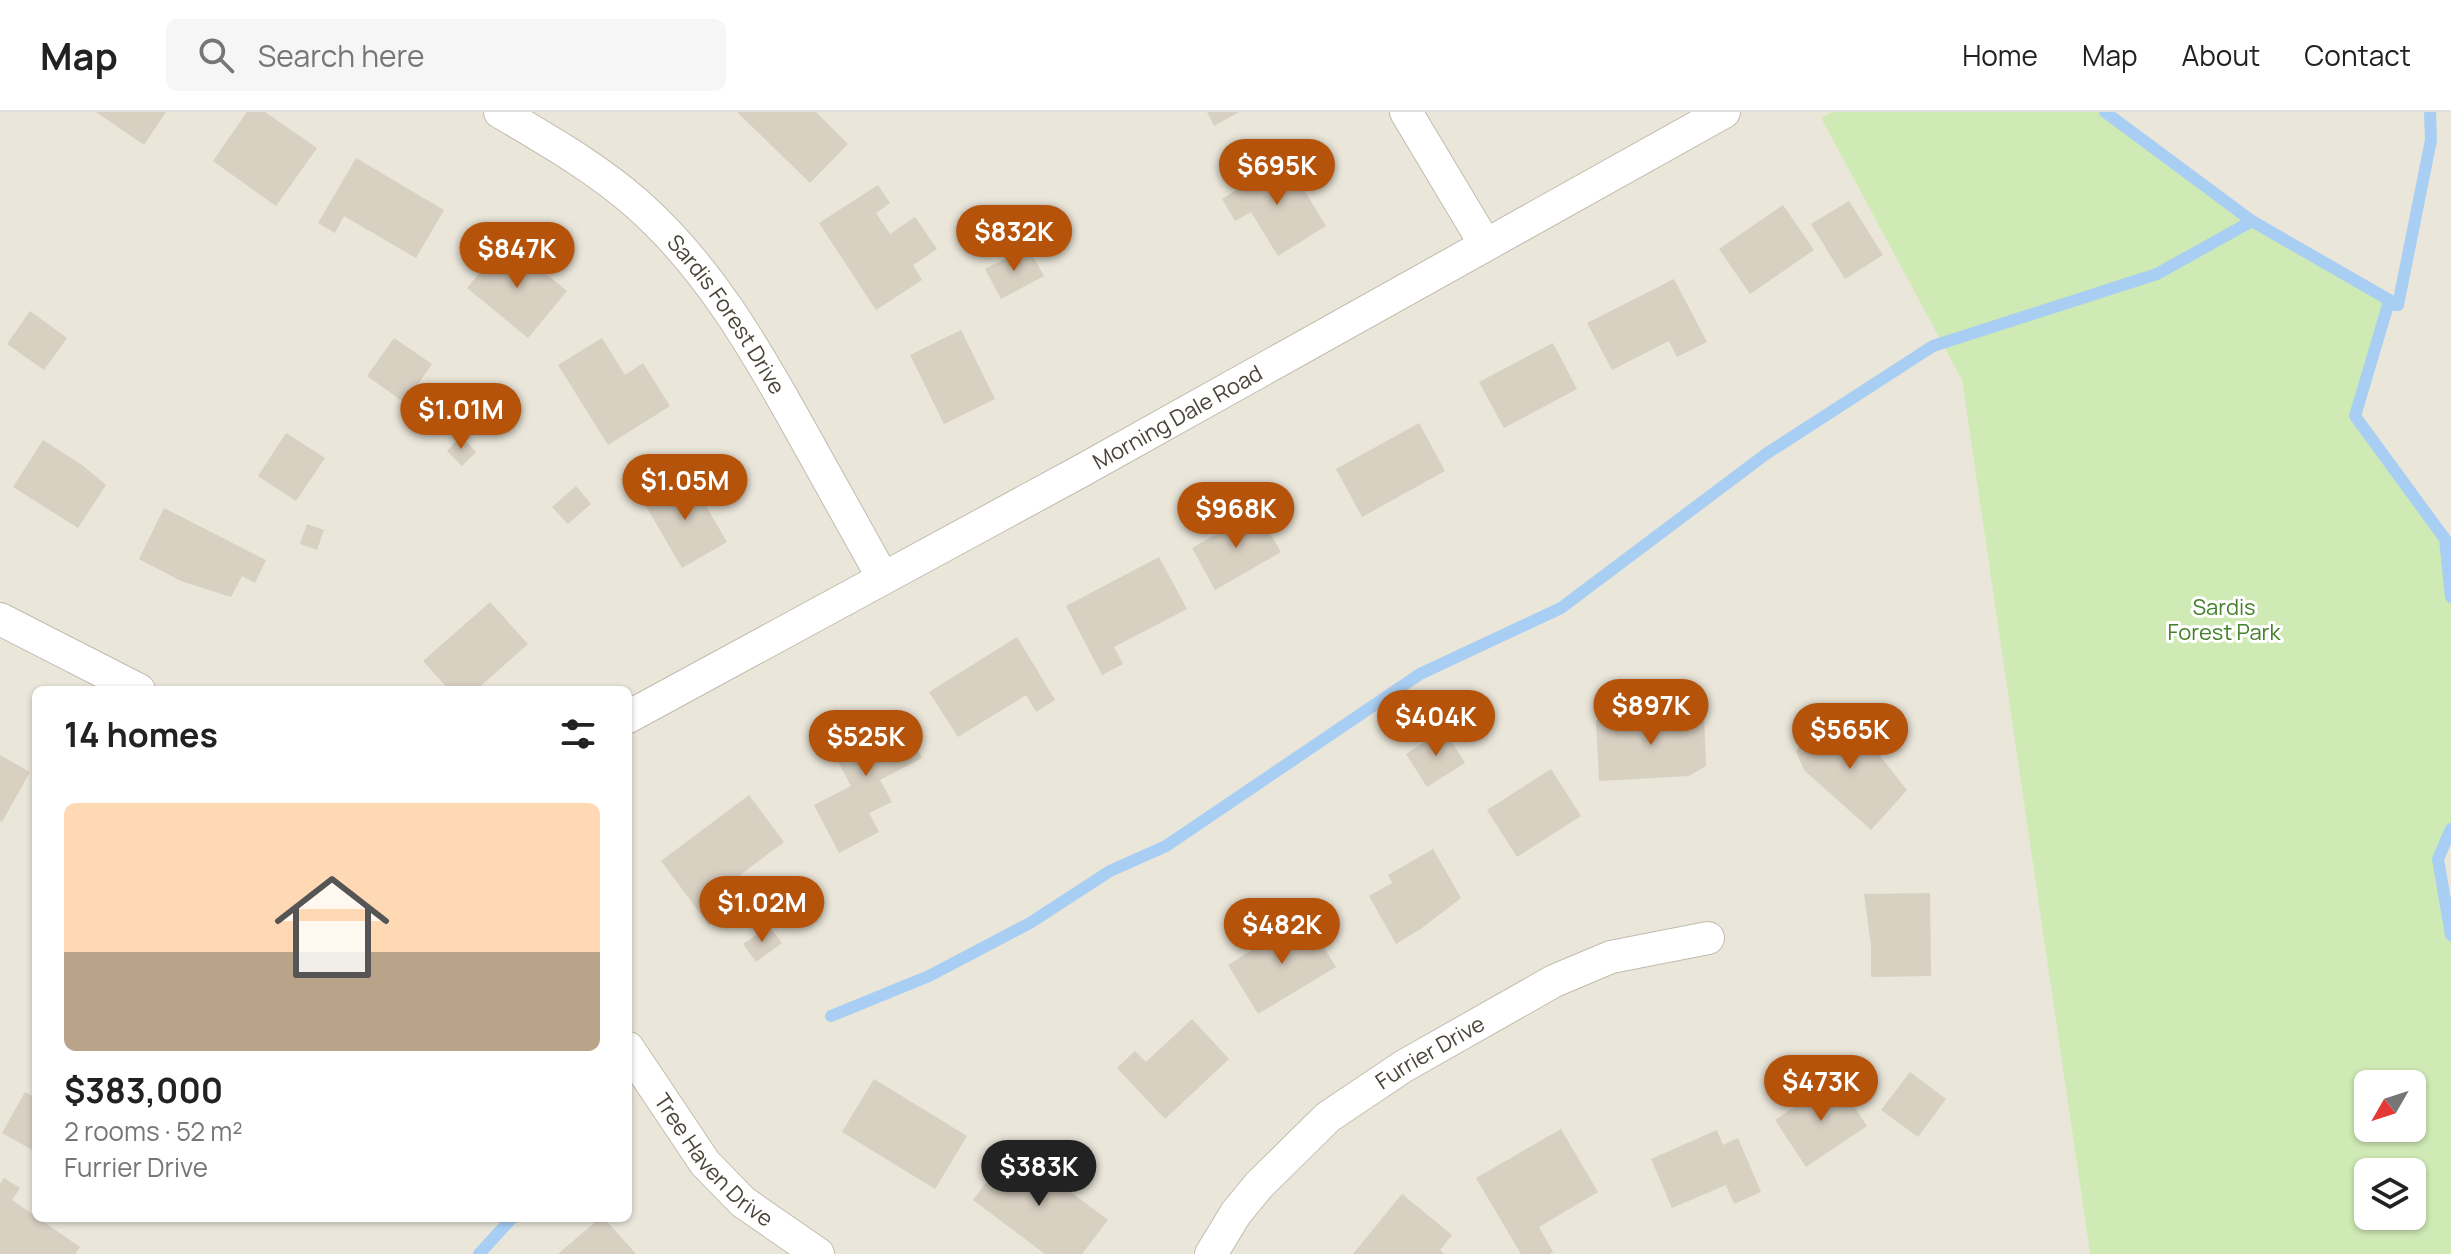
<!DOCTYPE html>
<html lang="en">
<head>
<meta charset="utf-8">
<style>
  :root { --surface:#fff; --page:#f6f6f6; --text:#222; --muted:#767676; --line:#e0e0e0; --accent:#b45309 }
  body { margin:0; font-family:Manrope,sans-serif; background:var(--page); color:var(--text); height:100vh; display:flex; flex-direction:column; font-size:30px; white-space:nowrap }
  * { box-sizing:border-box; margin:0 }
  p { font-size:26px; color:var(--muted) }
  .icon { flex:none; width:44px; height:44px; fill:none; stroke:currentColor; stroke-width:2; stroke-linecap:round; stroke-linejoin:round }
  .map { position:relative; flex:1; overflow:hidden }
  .panel { position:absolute; left:32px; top:574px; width:600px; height:536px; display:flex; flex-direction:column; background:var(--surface); border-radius:12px; box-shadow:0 2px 6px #0004 }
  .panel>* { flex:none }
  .needle { width:52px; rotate:231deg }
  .fabs { position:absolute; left:2354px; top:958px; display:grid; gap:16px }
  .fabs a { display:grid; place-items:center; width:72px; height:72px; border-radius:12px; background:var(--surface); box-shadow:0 2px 6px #0004; font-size:40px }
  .price { position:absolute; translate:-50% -68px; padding:0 18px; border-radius:28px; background:var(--accent); color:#fff; font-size:26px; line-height:52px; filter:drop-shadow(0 2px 4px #0008) }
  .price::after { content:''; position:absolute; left:50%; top:48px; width:24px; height:18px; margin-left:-12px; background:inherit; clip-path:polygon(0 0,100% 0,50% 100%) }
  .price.current { background:#222; color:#fff }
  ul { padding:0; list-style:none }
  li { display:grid; align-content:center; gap:16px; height:424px; padding:0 32px }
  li+li { border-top:2px solid var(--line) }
  li span { display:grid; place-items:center; height:248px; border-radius:12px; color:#555 }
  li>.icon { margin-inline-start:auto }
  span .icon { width:144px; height:144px; fill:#fffc; stroke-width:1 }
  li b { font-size:34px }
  h2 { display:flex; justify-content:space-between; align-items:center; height:96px; padding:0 32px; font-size:34px }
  header { display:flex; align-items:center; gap:48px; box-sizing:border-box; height:112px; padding:0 40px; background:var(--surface); border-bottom:2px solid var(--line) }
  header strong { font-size:38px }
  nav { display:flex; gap:44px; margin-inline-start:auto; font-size:28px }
  .search { width:560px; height:72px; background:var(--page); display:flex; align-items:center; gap:20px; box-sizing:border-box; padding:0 28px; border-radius:12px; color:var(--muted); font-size:30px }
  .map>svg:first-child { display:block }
</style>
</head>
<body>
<header>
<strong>Map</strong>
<div class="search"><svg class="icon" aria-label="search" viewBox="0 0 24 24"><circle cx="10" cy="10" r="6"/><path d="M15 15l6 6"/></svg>Search here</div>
<nav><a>Home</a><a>Map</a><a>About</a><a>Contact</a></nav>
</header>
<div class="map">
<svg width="2451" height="1142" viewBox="0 0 2451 1142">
  <rect width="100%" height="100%" fill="#f6f4ec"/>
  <g fill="#eae6da" fill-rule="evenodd">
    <path d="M 0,0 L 1832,0 L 1821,6 L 1962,267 L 2090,1142 L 0,1142 ZM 36,578 L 628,578 L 628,1106 L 36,1106 Z"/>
    <path d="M 2105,0 L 2451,0 L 2451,485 L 2445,427 L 2355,304 L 2388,193 L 2396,192 L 2252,109 Z"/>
    <path d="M 2451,717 L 2451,823 L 2438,747 Z"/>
  </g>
  <path fill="#cfeab4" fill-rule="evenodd" d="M 1832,0 L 2105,0 L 2251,109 L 2398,193 L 2388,194 L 2355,304 L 2445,427 L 2451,485 L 2451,717 L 2438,747 L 2451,823 L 2451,1142 L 2090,1142 L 1962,268 L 1821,6 ZM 2368,972 L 2412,972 L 2412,1016 L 2368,1016 ZM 2368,1060 L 2412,1060 L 2412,1104 L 2368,1104 Z"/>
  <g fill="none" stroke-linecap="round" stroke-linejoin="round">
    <g stroke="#a8cff3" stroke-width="12">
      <path d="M 2105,0 L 2252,109 L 2398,193"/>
      <path d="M 2398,193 L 2388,193 L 2355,304 L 2445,427 L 2451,485"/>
      <path d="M 2398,193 L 2431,28 L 2430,0"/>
      <path d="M 2451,717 L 2438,747 L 2451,823"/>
      <path d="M 831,904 L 929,864 L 1030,811 L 1110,759 L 1166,734 L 1420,562 L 1561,496 L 1766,342 L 1933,234 L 2157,162 L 2252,109"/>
      <path d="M 479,1142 L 512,1106"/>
    </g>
  </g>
  <g fill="#d8d0c1">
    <path d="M 96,0 L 166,0 L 144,33 Z"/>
    <path d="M 247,0 L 265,0 L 317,36 L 276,94 L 213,49 Z"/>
    <path d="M 737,0 L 816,0 L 848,32 L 810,71 Z"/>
    <path d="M 1207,0 L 1239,0 L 1214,14 Z"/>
    <path d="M 356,46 L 444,98 L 416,146 L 344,104 L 335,121 L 318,111 Z"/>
    <path d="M 1285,47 L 1326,114 L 1278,144 L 1251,100 L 1235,109 L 1222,87 Z"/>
    <path d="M 878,73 L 890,91 L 876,101 L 890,122 L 915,105 L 937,137 L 913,153 L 922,168 L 876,198 L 819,111 Z"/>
    <path d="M 1849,89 L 1883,143 L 1845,167 L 1811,112 Z"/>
    <path d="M 1783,93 L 1814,138 L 1750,182 L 1719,137 Z"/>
    <path d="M 506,129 L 567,179 L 528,226 L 467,176 Z"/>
    <path d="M 1028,135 L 1044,164 L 1001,187 L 985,157 Z"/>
    <path d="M 1674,167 L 1707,230 L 1677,245 L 1669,229 L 1612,258 L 1587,211 Z"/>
    <path d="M 30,199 L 67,226 L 44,258 L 7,232 Z"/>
    <path d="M 961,218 L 995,287 L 944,312 L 910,243 Z"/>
    <path d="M 394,226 L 432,252 L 405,291 L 367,264 Z"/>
    <path d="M 602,226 L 625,263 L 643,251 L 670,294 L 608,333 L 558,253 Z"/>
    <path d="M 1553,231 L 1577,277 L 1504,316 L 1479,270 Z"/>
    <path d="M 1419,311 L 1445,359 L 1362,405 L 1336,357 Z"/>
    <path d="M 286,321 L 325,346 L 296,389 L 258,364 Z"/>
    <path d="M 461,324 L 476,340 L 462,354 L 447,339 Z"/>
    <path d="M 43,328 L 82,353 L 106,373 L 78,416 L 13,375 Z"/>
    <path d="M 688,363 L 727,430 L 682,456 L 643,389 Z"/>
    <path d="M 576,374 L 591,392 L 568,412 L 552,395 Z"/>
    <path d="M 164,396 L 266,448 L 255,471 L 242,464 L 231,485 L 181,469 L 139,447 Z"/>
    <path d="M 1257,399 L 1281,440 L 1215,478 L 1192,436 Z"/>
    <path d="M 307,412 L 324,418 L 317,438 L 300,432 Z"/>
    <path d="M 1159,445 L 1187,497 L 1114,535 L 1123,552 L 1102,563 L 1066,494 Z"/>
    <path d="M 490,490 L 528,532 L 476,578 L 449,578 L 423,549 Z"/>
    <path d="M 1017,525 L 1055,588 L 1036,600 L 1026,583 L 958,625 L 929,580 Z"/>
    <path d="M 897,597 L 922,646 L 880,668 L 892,690 L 869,701 L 879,720 L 839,741 L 814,693 L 851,674 L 829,632 Z"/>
    <path d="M 1831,600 L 1880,644 L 1907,678 L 1871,718 L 1804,658 L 1796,639 Z"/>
    <path d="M 1704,602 L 1706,654 L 1689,664 L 1599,669 L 1596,608 Z"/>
    <path d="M 1444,617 L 1465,651 L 1427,675 L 1406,642 Z"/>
    <path d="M 0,643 L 30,660 L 2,710 L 0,708 Z"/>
    <path d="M 1551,657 L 1581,704 L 1517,745 L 1487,698 Z"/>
    <path d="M 749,683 L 784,730 L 735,767 L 748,784 L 709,813 L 661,749 Z"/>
    <path d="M 1433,737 L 1461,786 L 1422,816 L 1396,832 L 1369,784 L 1392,771 L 1388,763 Z"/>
    <path d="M 1930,781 L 1931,864 L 1871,865 L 1871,834 L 1864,782 Z"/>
    <path d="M 1305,805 L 1336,855 L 1258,902 L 1228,853 Z"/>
    <path d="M 769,814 L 782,831 L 756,850 L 743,832 Z"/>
    <path d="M 1192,907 L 1229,947 L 1165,1007 L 1117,956 L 1135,939 L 1146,950 Z"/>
    <path d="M 1910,960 L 1946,987 L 1918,1025 L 1881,998 Z"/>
    <path d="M 874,967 L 967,1024 L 935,1077 L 842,1020 Z"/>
    <path d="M 1836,967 L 1867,1014 L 1806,1055 L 1775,1008 Z"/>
    <path d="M 25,980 L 36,986 L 36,1040 L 2,1021 Z"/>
    <path d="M 1561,1017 L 1598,1080 L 1539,1115 L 1553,1140 L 1549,1142 L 1521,1142 L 1476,1066 Z"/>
    <path d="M 1717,1018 L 1723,1033 L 1738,1026 L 1761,1080 L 1734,1092 L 1726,1073 L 1672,1096 L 1651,1047 Z"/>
    <path d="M 1012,1036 L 1108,1108 L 1082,1142 L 1045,1142 L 973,1088 Z"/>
    <path d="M 4,1066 L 20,1076 L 12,1088 L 80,1135 L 75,1142 L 0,1142 L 0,1072 Z"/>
    <path d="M 1402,1082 L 1452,1123 L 1440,1138 L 1444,1142 L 1353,1142 Z"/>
    <path d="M 600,1106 L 604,1106 L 636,1142 L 558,1142 Z"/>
  </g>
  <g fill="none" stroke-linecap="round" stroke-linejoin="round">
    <defs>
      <g id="minor">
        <path id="s1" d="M 500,0 C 547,28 595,55 636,91 C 707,153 755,236 800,317 C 828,367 856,417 883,466"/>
        <path d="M 1406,0 L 1485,132"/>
        <path d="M 0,507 L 139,578"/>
        <path id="s2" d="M 628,605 L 1081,359 L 1724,0"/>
        <path id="s3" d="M 628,936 L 705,1051 L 743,1090 L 818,1142"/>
        <path id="s4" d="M 1211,1142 L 1236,1101 L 1259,1073 L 1328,1005 L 1404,954 L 1554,869 L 1611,845 L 1708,826"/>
      </g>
    </defs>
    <use href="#minor" stroke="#c2bcae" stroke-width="34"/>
    <use href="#minor" stroke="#fff" stroke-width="32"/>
  </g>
  <g text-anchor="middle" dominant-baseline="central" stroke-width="6" stroke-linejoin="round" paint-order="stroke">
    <g font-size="22" fill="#4b4539" stroke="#fff">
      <text stroke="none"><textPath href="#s1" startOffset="308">Sardis Forest Drive</textPath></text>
      <text stroke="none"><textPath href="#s2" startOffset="626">Morning Dale Road</textPath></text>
      <text stroke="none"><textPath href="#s4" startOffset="302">Furrier Drive</textPath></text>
      <text stroke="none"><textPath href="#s3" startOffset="142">Tree Haven Drive</textPath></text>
    </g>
    <g font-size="22" fill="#448029" stroke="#fff">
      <text x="2224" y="495">Sardis<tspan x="2224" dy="25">Forest Park</tspan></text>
    </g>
  </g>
</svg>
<div class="fabs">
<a><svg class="needle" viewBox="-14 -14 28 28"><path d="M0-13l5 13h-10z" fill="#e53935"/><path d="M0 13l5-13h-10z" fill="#767676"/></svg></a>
<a><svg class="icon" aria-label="layers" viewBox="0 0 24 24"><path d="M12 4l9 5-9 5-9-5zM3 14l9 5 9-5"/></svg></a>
</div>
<b class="price" style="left:1277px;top:95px">$695K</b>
<b class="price" style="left:1014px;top:161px">$832K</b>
<b class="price" style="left:517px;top:178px">$847K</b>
<b class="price" style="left:461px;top:339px">$1.01M</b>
<b class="price" style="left:685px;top:410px">$1.05M</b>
<b class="price" style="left:1236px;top:438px">$968K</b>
<b class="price" style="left:1651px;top:635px">$897K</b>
<b class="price" style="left:1436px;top:646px">$404K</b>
<b class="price" style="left:1850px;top:659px">$565K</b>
<b class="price" style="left:866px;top:666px">$525K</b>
<b class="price" style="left:762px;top:832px">$1.02M</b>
<b class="price" style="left:1282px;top:854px">$482K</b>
<b class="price" style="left:1821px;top:1011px">$473K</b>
<b class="price current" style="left:1039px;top:1096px">$383K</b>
<section class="panel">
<h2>14 homes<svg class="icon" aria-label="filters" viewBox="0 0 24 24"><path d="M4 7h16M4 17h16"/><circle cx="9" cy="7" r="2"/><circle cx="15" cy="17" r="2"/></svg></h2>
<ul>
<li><span style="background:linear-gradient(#ffd9b3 60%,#b9a48a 0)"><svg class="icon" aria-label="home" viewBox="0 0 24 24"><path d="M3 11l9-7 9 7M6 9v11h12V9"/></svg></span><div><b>$383,000</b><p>2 rooms · 52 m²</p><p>Furrier Drive</p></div></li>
</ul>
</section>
</div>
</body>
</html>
